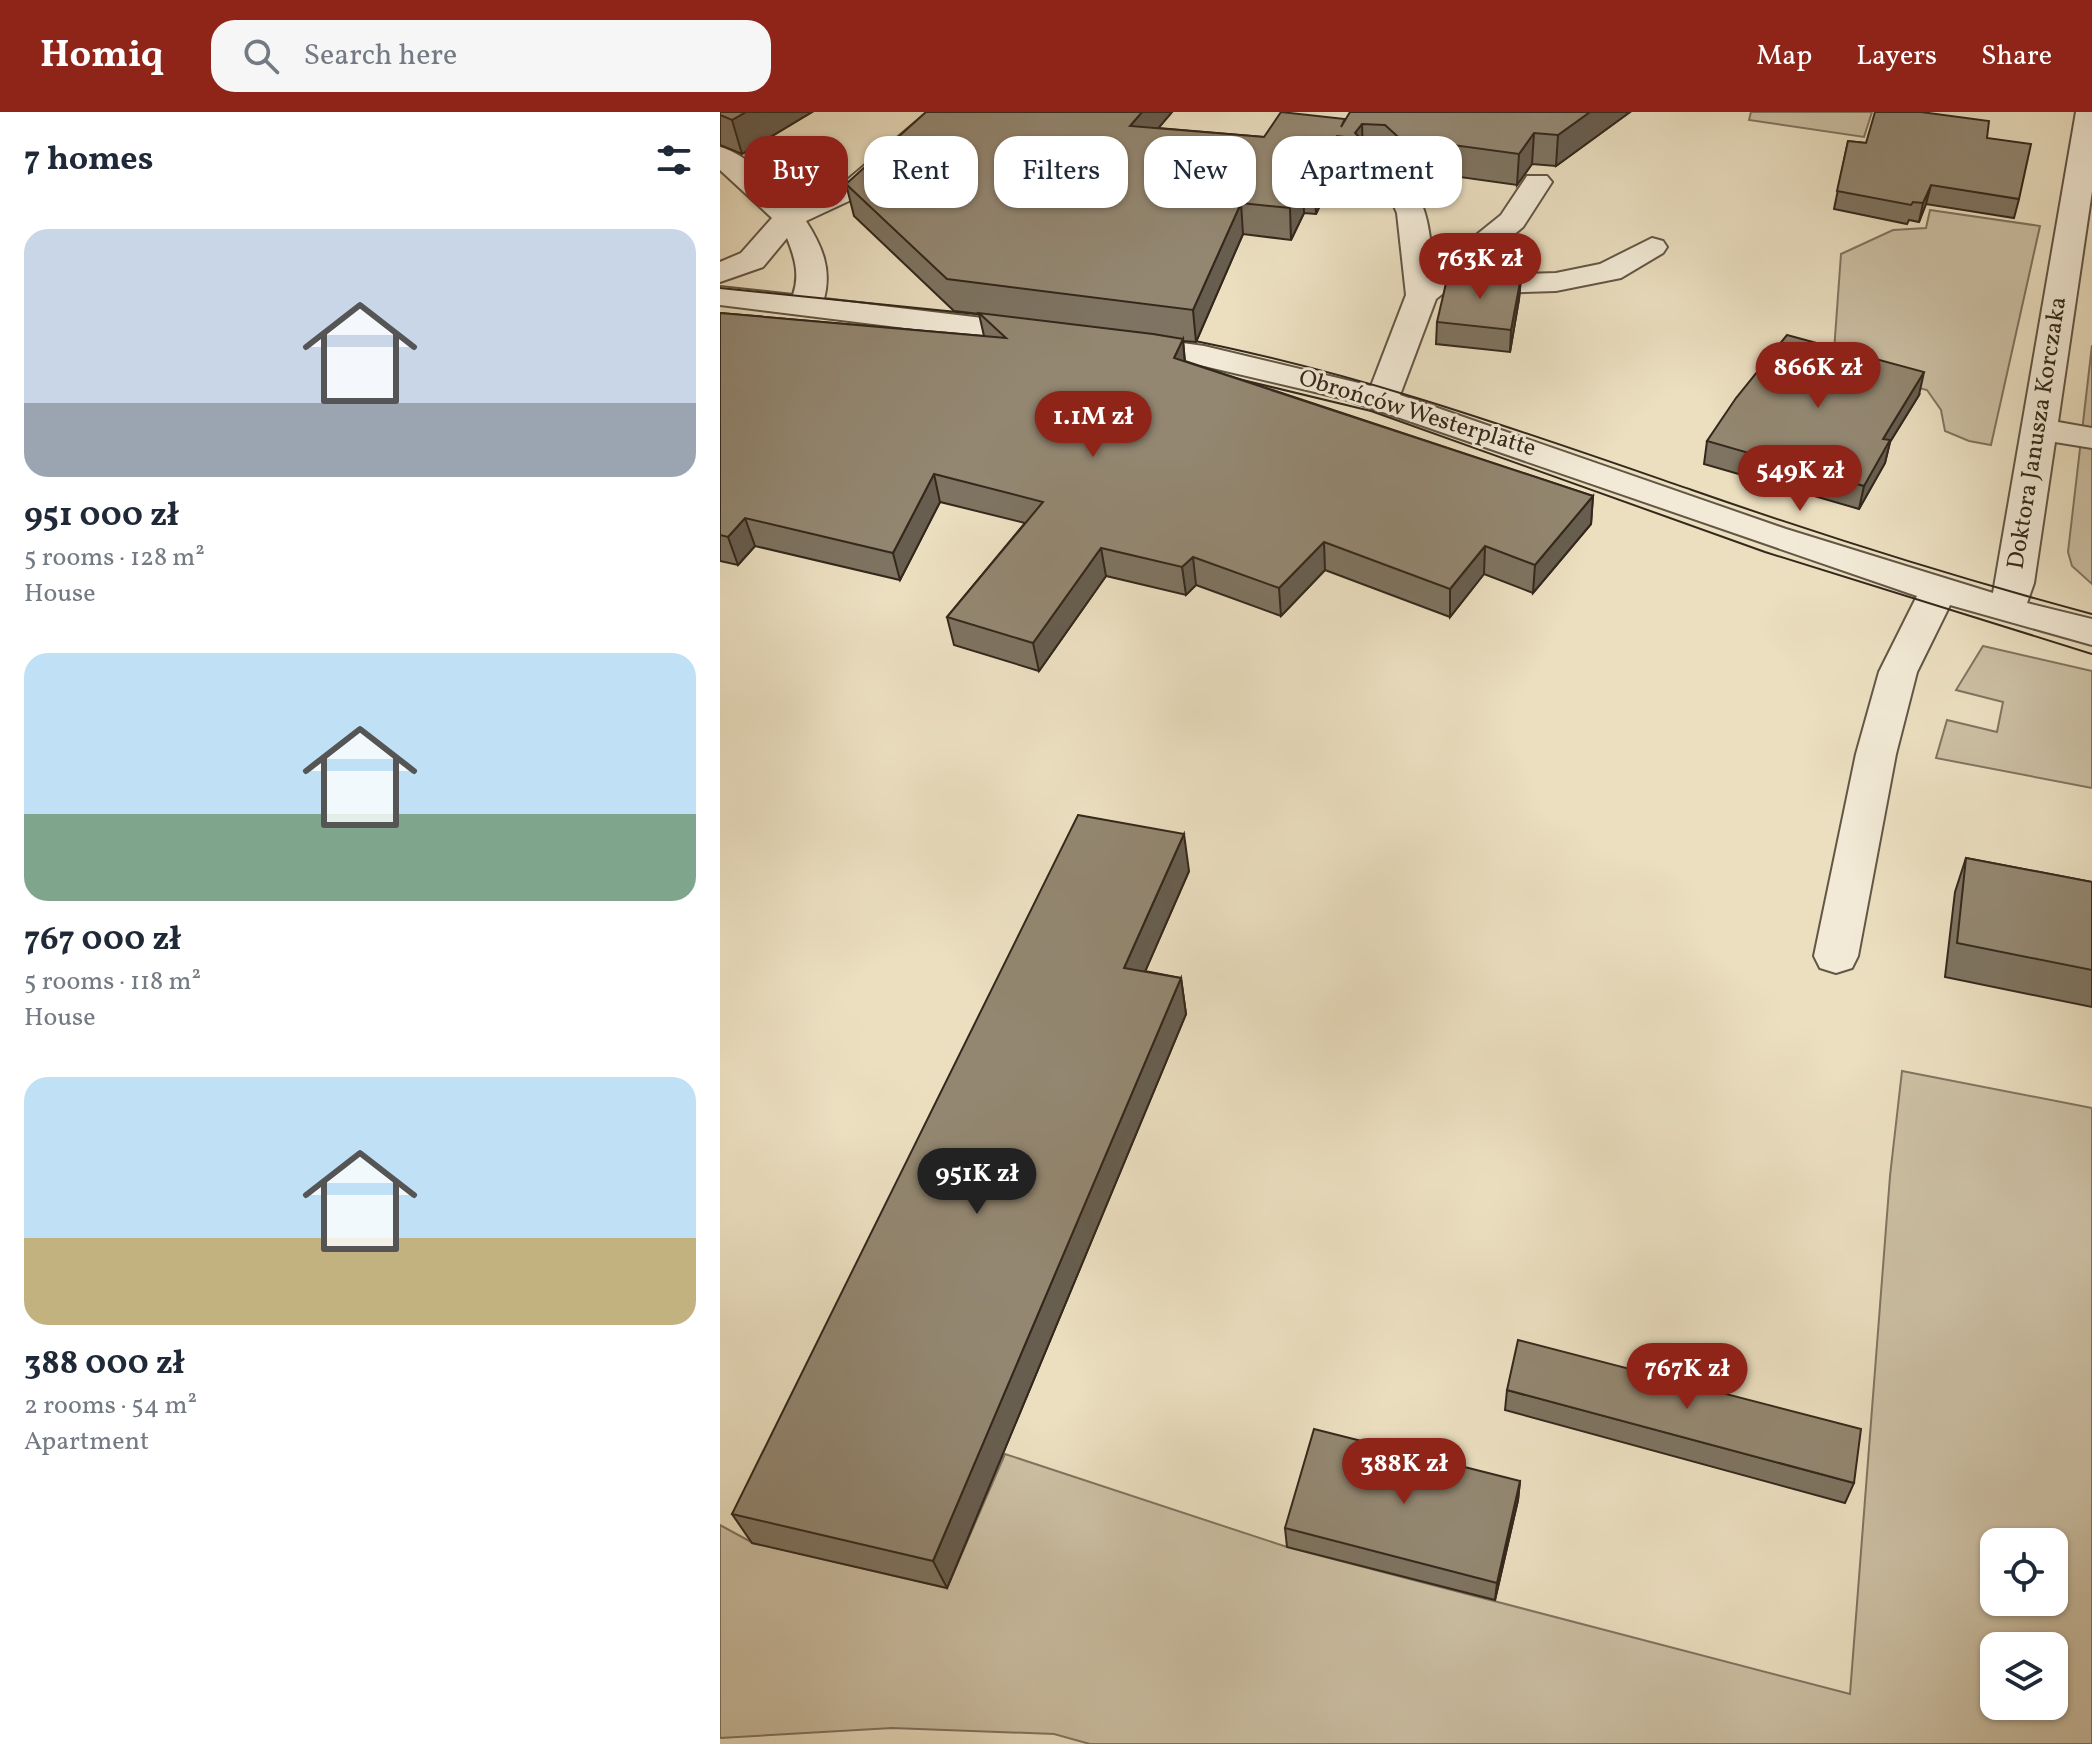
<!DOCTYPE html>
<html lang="en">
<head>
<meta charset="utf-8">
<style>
  :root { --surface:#fff; --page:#f6f6f7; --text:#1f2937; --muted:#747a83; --accent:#8f2418 }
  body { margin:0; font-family:Vollkorn,serif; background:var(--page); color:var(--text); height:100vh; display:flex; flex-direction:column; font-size:30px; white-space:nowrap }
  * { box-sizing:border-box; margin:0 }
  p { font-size:26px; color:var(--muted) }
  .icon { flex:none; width:44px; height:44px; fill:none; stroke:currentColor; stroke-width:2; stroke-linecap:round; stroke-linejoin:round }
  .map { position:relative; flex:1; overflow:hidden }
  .panel { display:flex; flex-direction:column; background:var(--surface); width:720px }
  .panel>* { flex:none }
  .banner { position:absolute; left:24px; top:24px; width:760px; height:72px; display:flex; gap:16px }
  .buttons { position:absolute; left:1260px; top:1416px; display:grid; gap:16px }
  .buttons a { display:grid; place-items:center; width:88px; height:88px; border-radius:16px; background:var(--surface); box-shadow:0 2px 6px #0004; font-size:40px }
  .price { position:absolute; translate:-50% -68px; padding:0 18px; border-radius:28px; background:var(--accent); color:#fff; font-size:26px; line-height:52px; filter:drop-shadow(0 2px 4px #0008) }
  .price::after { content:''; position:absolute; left:50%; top:48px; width:24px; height:18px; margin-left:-12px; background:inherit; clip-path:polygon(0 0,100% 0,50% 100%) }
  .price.current { background:#222; color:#fff }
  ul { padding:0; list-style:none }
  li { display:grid; align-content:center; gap:16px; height:424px; padding:0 24px }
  li span { display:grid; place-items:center; height:248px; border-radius:24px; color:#555 }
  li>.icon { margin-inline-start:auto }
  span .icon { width:144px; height:144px; fill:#fffc; stroke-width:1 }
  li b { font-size:34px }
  h2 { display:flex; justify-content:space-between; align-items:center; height:96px; padding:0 24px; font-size:34px }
  .pill { padding:0 28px; border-radius:24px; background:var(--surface); box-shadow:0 2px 6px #0004; font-size:28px; line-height:72px }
  .pill.current { background:var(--accent); color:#fff }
  header { display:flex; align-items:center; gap:48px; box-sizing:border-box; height:112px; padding:0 40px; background:var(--accent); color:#fff }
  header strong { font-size:38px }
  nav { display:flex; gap:44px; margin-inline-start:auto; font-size:28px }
  .search { width:560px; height:72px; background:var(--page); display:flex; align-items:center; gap:20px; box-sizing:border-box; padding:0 28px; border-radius:24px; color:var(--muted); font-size:30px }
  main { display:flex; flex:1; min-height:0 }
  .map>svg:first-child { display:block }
</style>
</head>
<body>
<header>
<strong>Homiq</strong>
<div class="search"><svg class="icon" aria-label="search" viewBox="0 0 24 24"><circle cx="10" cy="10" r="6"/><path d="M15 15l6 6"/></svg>Search here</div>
<nav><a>Map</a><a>Layers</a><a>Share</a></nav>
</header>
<main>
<section class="panel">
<h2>7 homes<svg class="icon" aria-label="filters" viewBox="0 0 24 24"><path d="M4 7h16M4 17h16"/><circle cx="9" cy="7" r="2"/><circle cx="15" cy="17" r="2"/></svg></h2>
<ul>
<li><span style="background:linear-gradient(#c9d6e8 70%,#9aa5b1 0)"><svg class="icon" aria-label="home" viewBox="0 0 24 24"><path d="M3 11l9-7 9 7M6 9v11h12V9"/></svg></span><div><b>951 000 zł</b><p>5 rooms · 128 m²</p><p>House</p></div></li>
<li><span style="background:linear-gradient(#bfe0f5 65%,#7fa58c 0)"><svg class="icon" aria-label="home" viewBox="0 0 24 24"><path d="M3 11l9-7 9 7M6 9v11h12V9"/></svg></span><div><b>767 000 zł</b><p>5 rooms · 118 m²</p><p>House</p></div></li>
<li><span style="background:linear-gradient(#bfe0f5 65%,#c2b280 0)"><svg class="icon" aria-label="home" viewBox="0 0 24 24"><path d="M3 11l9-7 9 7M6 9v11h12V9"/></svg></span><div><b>388 000 zł</b><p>2 rooms · 54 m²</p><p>Apartment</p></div></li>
</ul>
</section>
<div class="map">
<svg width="1372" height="1632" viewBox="0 0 1372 1632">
  <rect width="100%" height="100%" fill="#ebdfc0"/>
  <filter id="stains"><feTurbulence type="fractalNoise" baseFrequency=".0025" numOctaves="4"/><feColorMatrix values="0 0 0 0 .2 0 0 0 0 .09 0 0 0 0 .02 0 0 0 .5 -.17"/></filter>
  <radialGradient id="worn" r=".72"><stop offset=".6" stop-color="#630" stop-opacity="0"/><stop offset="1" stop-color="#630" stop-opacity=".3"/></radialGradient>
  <g fill="#ccc0a4" stroke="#807460" stroke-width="2" fill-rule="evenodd">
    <path d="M 1031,0 L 1152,0 L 1144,25 L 1029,8 Z"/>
    <path d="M 1210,98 L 1320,114 L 1271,333 L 1249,329 L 1225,319 L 1221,298 L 1207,278 L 1113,253 L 1121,142 L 1173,118 L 1206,116 Z"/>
    <path d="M 1372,233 L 1372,472 L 1352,454 L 1348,440 Z"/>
    <path d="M 1263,534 L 1372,559 L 1372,676 L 1216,646 L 1227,608 L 1277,620 L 1283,590 L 1236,578 Z"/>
    <path d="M 1182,959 L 1372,996 L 1372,1632 L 370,1632 L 334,1622 L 172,1616 L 0,1626 L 0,1413 L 33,1431 L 227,1476 L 285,1342 L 567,1435 L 1130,1582 L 1170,1064 ZM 1274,1430 L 1334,1430 L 1334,1490 L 1274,1490 ZM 1274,1534 L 1334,1534 L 1334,1594 L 1274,1594 Z"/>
  </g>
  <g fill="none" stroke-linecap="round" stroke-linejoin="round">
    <defs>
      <g id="minor">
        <path d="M 208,0 L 239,0 L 146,81 L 86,109 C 102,134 112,157 104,187 L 322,213 L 333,216 L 338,223 L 333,230 L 322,233 L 0,193 L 0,175 L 73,183 C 80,163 75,146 67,126 L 43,155 L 0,170 L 0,150 L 21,141 L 52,106 L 0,58 L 0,35 C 27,42 54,72 73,92 L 126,69 Z"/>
        <path d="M 1356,0 L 1372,0 L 1372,79 L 1338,310 L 1372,316 L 1372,336 L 1335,330 L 1314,471 L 1307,491 L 1372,507 L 1372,533 L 1230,493 L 1197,560 L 1176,642 L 1138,844 L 1132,856 L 1116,861 L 1100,856 L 1094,844 L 1136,642 L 1159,560 L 1197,484 L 625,287 L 484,254 L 406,243 L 395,240 L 390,233 L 395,226 L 406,223 L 484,234 L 651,274 L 686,183 L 677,101 L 666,76 L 639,52 L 643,46 L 663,46 C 708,82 707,103 714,157 L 781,103 L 807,64 L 827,64 L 832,70 L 803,115 L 744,164 L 836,161 L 880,152 L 932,126 L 943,129 L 947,135 L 943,141 L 901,166 L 836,179 L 743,182 L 730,176 L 716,187 L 680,283 L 1066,417 L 1273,481 Z"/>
      </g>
    </defs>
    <use href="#minor" stroke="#625645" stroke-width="4"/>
    <use href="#minor" fill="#f2ead6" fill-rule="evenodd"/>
    <g stroke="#34281c" stroke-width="2">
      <path d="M 0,176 L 276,204"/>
      <path d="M 454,225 C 632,258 801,319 972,378 C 1104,424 1237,466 1372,502"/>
      <path d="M 481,258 L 651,299 L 1045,440 L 1372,542"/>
    </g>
  </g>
  <g fill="#7e7461" stroke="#34281c" stroke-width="2">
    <path d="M 0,0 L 92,0 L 22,42 L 0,33 Z"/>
    <path d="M 452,0 L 438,16 L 544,25 L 625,7 L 910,0 L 836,54 L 812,52 L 797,73 L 726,63 L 723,69 L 687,64 L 665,44 L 643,43 L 641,45 L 642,58 L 618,55 L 596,102 L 584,101 L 571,128 L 523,122 L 476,230 L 463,229 L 465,249 L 873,384 L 871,412 L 813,481 L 764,462 L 730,505 L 605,458 L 561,504 L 476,473 L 466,483 L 386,464 L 319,559 L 234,533 L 227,505 L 305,411 L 220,390 L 180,468 L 35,434 L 18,453 L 0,449 L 0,201 L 264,224 L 259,202 L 234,199 L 134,104 L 126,72 Z"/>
    <path d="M 1267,26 L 1299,87 L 1294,106 L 1206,92 L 1199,110 L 1189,108 L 1187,112 L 1114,97 L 1128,29 L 1146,31 Z"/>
    <path d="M 801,165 L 799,187 L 790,240 L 716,232 L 717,210 Z"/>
    <path d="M 1199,283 L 1170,330 L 1165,351 L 1139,397 L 984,352 L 987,329 Z"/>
    <path d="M 1246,746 L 1372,770 L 1372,895 L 1225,865 L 1235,780 Z"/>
    <path d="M 469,759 L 425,859 L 461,866 L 466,902 L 227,1476 L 32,1431 L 12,1402 Z"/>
    <path d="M 787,1278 L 1134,1371 L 1125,1391 L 785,1298 Z"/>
    <path d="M 800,1369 L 798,1388 L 775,1488 L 567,1435 L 565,1416 Z"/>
  </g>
  <g fill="#675e4f" stroke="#34281c" stroke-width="2">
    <path d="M 26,0 L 92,0 L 22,42 L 12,8 Z"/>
    <path d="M 422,0 L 452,0 L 414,45 L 410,14 Z"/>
    <path d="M 870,0 L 910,0 L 836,54 L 838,23 Z"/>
    <path d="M 642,12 L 643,43 L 641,45 L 641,27 L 635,21 Z"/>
    <path d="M 814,21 L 812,52 L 797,73 L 799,42 Z"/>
    <path d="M 617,24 L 618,55 L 596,102 L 594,71 Z"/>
    <path d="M 726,32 L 726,63 L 723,69 L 723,38 Z"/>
    <path d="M 583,70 L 584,101 L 571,128 L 570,96 Z"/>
    <path d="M 1211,73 L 1206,92 L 1199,110 L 1203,91 Z"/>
    <path d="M 521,91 L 523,122 L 476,230 L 473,198 Z"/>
    <path d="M 801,165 L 799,187 L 790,240 L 791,218 Z"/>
    <path d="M 463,227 L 465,254 L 454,246 Z"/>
    <path d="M 1204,260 L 1199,283 L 1170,330 L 1165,351 L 1139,397 L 1144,374 L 1163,327 Z"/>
    <path d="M 214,362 L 220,390 L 180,468 L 173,441 Z"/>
    <path d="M 873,384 L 871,412 L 813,481 L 815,453 Z"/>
    <path d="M 25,406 L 35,434 L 18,453 L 8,425 Z"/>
    <path d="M 604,430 L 605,458 L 561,504 L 559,476 Z"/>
    <path d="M 765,434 L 764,462 L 730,505 L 730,477 Z"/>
    <path d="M 381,436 L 386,464 L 319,559 L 313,531 Z"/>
    <path d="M 473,445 L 476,473 L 466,483 L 462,455 Z"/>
    <path d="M 464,722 L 469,759 L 411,892 L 404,856 Z"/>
    <path d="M 461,866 L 466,902 L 227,1476 L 213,1449 Z"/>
    <path d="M 800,1369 L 798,1388 L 775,1488 L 777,1471 Z"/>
  </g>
  <g fill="#938771" stroke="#34281c" stroke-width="2">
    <path d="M 0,0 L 26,0 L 12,8 L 0,3 Z"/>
    <path d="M 206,0 L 422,0 L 410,14 L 544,25 L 561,0 L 625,7 L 621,15 L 630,0 L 870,0 L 838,23 L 814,21 L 799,42 L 726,32 L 723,38 L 687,33 L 665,13 L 642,12 L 635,21 L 641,27 L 617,24 L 594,71 L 583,70 L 570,96 L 521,91 L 473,198 L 227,167 L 126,72 Z"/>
    <path d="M 1155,0 L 1201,0 L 1269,9 L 1267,26 L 1311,32 L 1299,87 L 1211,73 L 1203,91 L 1193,90 L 1191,93 L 1117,79 L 1128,29 L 1146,31 Z"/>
    <path d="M 763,162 L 801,165 L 791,218 L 717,210 L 727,167 Z"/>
    <path d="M 0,201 L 286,226 L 259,201 L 433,222 L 463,227 L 454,246 L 873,384 L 815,453 L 765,434 L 730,477 L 604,430 L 559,476 L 473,445 L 462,455 L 381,436 L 313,531 L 227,505 L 323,390 L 214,362 L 173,441 L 25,406 L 8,425 L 0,423 Z"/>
    <path d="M 1067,223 L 1204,260 L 1163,327 L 1170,328 L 1144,374 L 987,329 L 1016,286 Z"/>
    <path d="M 358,703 L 464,722 L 404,856 L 461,866 L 213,1449 L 12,1402 Z"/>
    <path d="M 1246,746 L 1372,770 L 1372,858 L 1237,831 Z"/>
    <path d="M 798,1228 L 1141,1317 L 1134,1371 L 787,1278 Z"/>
    <path d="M 594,1317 L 800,1369 L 777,1471 L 565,1416 Z"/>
  </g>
  <g text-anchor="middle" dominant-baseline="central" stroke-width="6" stroke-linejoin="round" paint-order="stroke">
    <g font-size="24" fill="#34281c" stroke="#f2ead6">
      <text transform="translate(697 302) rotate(17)">Obrońców Westerplatte</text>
      <text transform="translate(1318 321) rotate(-81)">Doktora Janusza Korczaka</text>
    </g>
  </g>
  <rect width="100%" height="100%" filter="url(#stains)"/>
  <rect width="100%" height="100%" fill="url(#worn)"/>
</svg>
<div class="buttons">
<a><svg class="icon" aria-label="locate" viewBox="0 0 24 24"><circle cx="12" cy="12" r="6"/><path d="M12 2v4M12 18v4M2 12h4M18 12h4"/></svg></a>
<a><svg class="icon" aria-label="layers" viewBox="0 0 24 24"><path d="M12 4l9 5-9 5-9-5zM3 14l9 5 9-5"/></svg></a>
</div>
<b class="price" style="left:760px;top:189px">763K zł</b>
<b class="price" style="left:1098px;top:298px">866K zł</b>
<b class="price" style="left:373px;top:347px">1.1M zł</b>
<b class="price" style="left:1080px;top:401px">549K zł</b>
<b class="price current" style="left:257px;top:1104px">951K zł</b>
<b class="price" style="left:967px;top:1299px">767K zł</b>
<b class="price" style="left:684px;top:1394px">388K zł</b>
<div class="banner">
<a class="pill current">Buy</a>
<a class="pill">Rent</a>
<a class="pill">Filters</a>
<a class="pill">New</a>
<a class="pill">Apartment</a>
</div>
</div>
</main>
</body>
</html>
